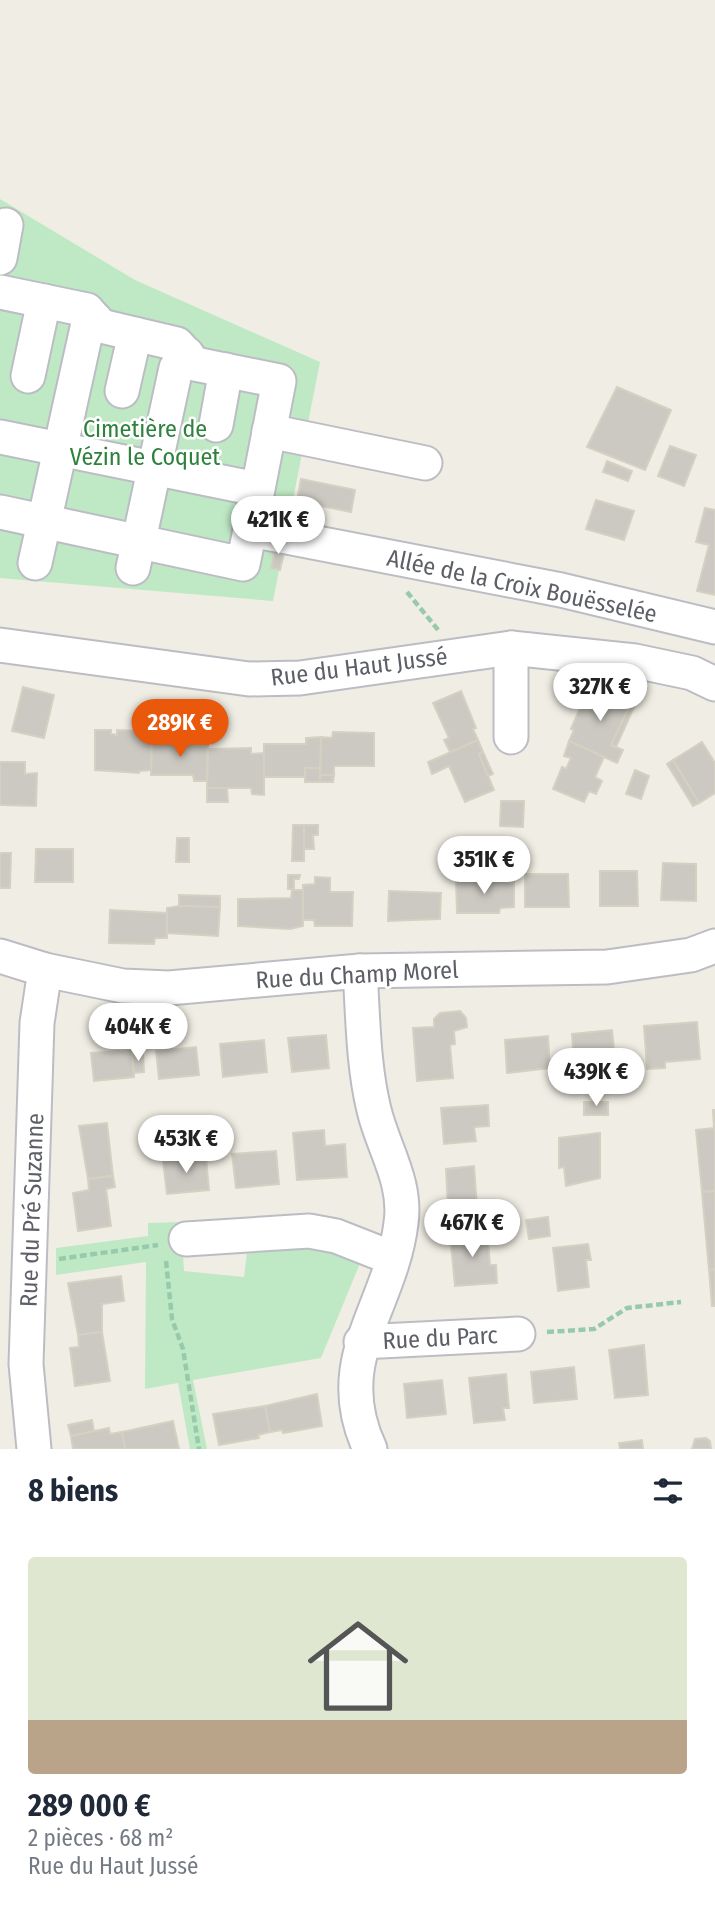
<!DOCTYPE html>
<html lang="fr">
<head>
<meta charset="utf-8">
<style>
  :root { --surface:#fff; --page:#f6f6f7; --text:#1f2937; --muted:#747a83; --line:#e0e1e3; --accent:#ea580c }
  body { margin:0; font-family:"Fira Sans Condensed",sans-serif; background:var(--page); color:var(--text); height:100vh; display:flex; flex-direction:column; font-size:26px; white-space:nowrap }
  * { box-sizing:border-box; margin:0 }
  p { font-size:23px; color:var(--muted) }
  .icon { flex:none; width:38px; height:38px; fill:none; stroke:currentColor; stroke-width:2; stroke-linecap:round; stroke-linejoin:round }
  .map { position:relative; height:1449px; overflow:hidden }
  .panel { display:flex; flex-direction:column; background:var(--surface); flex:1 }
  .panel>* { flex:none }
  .price { position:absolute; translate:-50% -60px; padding:0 16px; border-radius:24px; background:#fff; color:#222; font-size:23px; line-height:46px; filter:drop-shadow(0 2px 4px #0008) }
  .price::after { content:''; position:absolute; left:50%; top:42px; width:21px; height:16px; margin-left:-10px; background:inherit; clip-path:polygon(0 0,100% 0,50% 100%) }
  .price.on { background:var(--accent); color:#fff }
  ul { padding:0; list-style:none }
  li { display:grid; align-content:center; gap:14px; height:371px; padding:0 28px }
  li+li { border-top:2px solid var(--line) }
  li span { display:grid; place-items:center; height:217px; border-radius:7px; color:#555 }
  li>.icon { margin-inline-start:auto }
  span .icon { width:126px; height:126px; fill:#fffc; stroke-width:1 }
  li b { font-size:30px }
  h2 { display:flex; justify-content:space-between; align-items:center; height:84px; padding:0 28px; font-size:30px }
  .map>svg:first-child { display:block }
</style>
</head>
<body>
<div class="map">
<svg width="715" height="1449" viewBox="0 0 715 1449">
  <rect width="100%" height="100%" fill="#f0eee4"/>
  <g fill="#bfe9c4">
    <path d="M 0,199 L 135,280 L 320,362 L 273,601 L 0,578 Z"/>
    <path d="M 181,1222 L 184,1271 L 244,1277 L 247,1252 L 238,1250 L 301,1237 L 361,1261 L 321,1358 L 193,1380 L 207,1449 L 190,1449 L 178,1383 L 145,1389 L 146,1262 L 56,1275 L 56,1248 L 148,1236 L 148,1223 Z"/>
  </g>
  <g fill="#cbc9c1" stroke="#d5d1c2" stroke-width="2">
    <path d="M 617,387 L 671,410 L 645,470 L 587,447 Z"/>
    <path d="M 670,446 L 696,455 L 684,486 L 658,476 Z"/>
    <path d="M 607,461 L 632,471 L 628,481 L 603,472 Z"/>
    <path d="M 301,479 L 355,490 L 351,512 L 297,501 Z"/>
    <path d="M 596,500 L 634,511 L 624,540 L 586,529 Z"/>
    <path d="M 285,503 L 294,506 L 288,533 L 279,531 Z"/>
    <path d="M 705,508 L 715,510 L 715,595 L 697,591 L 709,545 L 696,542 Z"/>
    <path d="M 277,542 L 286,544 L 280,570 L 271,568 Z"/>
    <path d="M 590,685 L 631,703 L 611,745 L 623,750 L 617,763 L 569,741 L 574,730 L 571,729 Z"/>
    <path d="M 23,687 L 54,695 L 44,738 L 12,731 Z"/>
    <path d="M 461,691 L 476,728 L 473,729 L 478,740 L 450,752 L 444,740 L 449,738 L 433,703 Z"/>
    <path d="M 631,703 L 635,705 L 616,747 L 611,745 Z"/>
    <path d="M 95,730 L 111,730 L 111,734 L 117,735 L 117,730 L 139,731 L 139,735 L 152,735 L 151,770 L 139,771 L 139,773 L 95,770 Z"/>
    <path d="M 333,732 L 374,733 L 374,766 L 334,766 L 334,775 L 320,775 L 321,737 L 332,738 Z"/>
    <path d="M 321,737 L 320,768 L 305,768 L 305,777 L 264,777 L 264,744 L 306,744 L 306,738 Z"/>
    <path d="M 478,740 L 483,752 L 479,754 L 494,790 L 465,802 L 449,766 L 432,774 L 428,762 Z"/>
    <path d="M 152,741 L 195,741 L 195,745 L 208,745 L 207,781 L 194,781 L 193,775 L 151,775 Z"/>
    <path d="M 569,741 L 604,757 L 595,777 L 602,781 L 596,794 L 589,791 L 584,802 L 553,789 L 562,767 L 566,769 L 571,758 L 564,756 Z"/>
    <path d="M 702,742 L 715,763 L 715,793 L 699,803 L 673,760 Z"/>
    <path d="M 251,748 L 251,754 L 264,753 L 264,795 L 252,794 L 251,788 L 207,788 L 208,749 Z"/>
    <path d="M 483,752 L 493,774 L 488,776 L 479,754 Z"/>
    <path d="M 673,760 L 699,803 L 693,806 L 667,764 Z"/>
    <path d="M 0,762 L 25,762 L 25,774 L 37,773 L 36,806 L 0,805 Z"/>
    <rect x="305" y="768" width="15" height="14"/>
    <path d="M 635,770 L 649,776 L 641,799 L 626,794 Z"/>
    <path d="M 320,775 L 334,775 L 333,782 L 320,782 Z"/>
    <path d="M 207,788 L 227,788 L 228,802 L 207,802 Z"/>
    <path d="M 501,801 L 524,801 L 523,827 L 500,826 Z"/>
    <path d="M 293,825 L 304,825 L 304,861 L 292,861 Z"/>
    <path d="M 304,825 L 318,825 L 318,835 L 313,835 L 314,849 L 304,849 Z"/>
    <path d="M 177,838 L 189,838 L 189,862 L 176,862 Z"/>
    <path d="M 36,849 L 73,849 L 73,882 L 35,882 Z"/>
    <path d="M 0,853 L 11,853 L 10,888 L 0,888 Z"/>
    <path d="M 663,863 L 696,864 L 696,901 L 661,900 Z"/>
    <path d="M 600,871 L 637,871 L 638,906 L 600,906 Z"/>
    <path d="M 525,874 L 568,874 L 569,907 L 525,907 Z"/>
    <path d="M 288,875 L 300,875 L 299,879 L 294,879 L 294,889 L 288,889 Z"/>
    <path d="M 315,877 L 330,878 L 330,892 L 353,892 L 352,926 L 315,926 L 314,920 L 303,920 L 303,885 L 315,884 Z"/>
    <path d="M 456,880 L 514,882 L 514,907 L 500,908 L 499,913 L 457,913 Z"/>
    <path d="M 292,890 L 303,890 L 303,926 L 290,929 L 238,926 L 238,899 L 291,898 Z"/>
    <path d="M 389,891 L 441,893 L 440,919 L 388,921 Z"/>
    <path d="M 179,895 L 220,896 L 220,907 L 179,906 Z"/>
    <path d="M 179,906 L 220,907 L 218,936 L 166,933 L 167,908 Z"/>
    <path d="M 110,910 L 167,913 L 167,938 L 155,938 L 154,944 L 109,943 Z"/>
    <path d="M 460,1011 L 466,1018 L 467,1027 L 454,1031 L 455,1044 L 450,1045 L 453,1078 L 417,1081 L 413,1028 L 434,1027 L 434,1019 L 440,1013 Z"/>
    <path d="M 697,1022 L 700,1059 L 665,1062 L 665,1068 L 647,1069 L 644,1026 Z"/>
    <path d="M 612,1030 L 615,1059 L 574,1063 L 572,1034 Z"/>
    <path d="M 326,1035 L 329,1068 L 292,1072 L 288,1038 Z"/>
    <path d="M 548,1036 L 550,1068 L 507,1073 L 505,1040 Z"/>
    <path d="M 264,1040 L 267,1072 L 223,1077 L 220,1044 Z"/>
    <path d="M 196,1047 L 199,1075 L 159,1079 L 156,1051 Z"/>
    <path d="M 132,1050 L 134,1077 L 94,1081 L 91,1053 Z"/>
    <path d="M 143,1053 L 144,1072 L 134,1073 L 132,1054 Z"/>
    <path d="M 615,1059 L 616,1068 L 600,1070 L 599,1061 Z"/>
    <rect x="584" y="1102" width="24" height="13"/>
    <path d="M 488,1105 L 489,1126 L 474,1127 L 476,1141 L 444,1144 L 441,1108 Z"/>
    <path d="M 713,1110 L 715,1110 L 715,1191 L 702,1192 L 696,1130 L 714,1128 Z"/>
    <path d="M 107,1123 L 113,1176 L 88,1179 L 79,1126 Z"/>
    <path d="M 324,1130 L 325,1146 L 345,1144 L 347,1177 L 297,1180 L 293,1133 Z"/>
    <path d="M 600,1133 L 600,1178 L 566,1186 L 564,1167 L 559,1168 L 559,1138 Z"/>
    <path d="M 276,1151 L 279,1184 L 236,1188 L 232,1154 Z"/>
    <path d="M 206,1157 L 209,1190 L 167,1194 L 163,1161 Z"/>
    <path d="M 474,1166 L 477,1206 L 448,1209 L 446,1169 Z"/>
    <path d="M 113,1176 L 115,1187 L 106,1189 L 111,1226 L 78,1231 L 73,1193 L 89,1190 L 88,1179 Z"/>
    <path d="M 715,1191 L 715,1269 L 709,1270 L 702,1192 Z"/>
    <path d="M 548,1217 L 550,1236 L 529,1239 L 526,1220 Z"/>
    <path d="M 487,1231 L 490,1265 L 496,1265 L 497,1283 L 455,1286 L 450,1234 Z"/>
    <path d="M 588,1244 L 591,1260 L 586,1260 L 589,1287 L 558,1291 L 553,1248 Z"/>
    <path d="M 715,1269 L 715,1306 L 712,1306 L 709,1270 Z"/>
    <path d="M 121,1276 L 124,1301 L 102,1304 L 102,1332 L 78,1335 L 68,1283 Z"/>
    <path d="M 102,1332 L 110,1381 L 75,1386 L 70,1348 L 79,1347 L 78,1335 Z"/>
    <path d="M 644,1345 L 648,1395 L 615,1398 L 609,1350 Z"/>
    <path d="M 574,1367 L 577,1399 L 534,1403 L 531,1372 Z"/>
    <path d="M 506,1374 L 509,1408 L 503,1408 L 505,1420 L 474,1423 L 469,1378 Z"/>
    <path d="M 442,1380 L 446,1414 L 407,1418 L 404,1384 Z"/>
    <path d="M 317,1394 L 322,1426 L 283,1433 L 282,1430 L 270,1432 L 265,1406 Z"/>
    <path d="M 265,1406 L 270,1432 L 258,1435 L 259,1438 L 219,1445 L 213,1414 Z"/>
    <path d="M 92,1420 L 94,1431 L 71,1436 L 68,1425 Z"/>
    <path d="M 173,1421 L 179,1449 L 125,1449 L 122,1432 Z"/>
    <path d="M 109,1428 L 110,1434 L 122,1432 L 125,1449 L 73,1449 L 71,1436 Z"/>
    <path d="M 706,1438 L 710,1441 L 711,1449 L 692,1449 L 695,1439 Z"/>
    <path d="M 642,1440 L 643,1449 L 620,1449 L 619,1443 Z"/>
  </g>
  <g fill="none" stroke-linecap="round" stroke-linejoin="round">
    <defs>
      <g id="minor">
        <path d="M 0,258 L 6,225"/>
        <path d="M 0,292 L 87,310 L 101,326 L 177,344 L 195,364 L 279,381 L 250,530 L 561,590 L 715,627"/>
        <path d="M 28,376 L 44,301"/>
        <path d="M 122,391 L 135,334"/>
        <path d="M 216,425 L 226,370"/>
        <path d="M 269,431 L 425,463"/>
        <path d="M 0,437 L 257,489"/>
        <path d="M 0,512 L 243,564 L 250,530"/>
        <path d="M 35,563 L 87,328 L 96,320"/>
        <path d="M 133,568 L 176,368 L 187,354"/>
        <path d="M 0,645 L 249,679 L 300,678 L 511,648 L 635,661 L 692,673 L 715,684"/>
        <path d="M 511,737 L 511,648"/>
        <path d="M 0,956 L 45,970 L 123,986 L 169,988 L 360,971 L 607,967 L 691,955 L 715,946"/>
        <path d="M 360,971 C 363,1017 363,1065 374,1110 C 383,1148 407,1182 401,1223 C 391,1307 328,1360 370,1449"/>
        <path d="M 186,1239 L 309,1231 L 336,1236 L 392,1258"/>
        <path d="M 361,1342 L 518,1334"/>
        <path d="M 34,1449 L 26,1364 L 37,1023 L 45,970"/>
      </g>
    </defs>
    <use href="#minor" stroke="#bcbdc4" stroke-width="37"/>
    <g stroke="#97caad" stroke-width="4.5" stroke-dasharray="7 3.5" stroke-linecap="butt">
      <path d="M 407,592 L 439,631"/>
      <path d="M 59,1259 L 158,1245"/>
      <path d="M 166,1261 L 172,1319 L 183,1349 L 199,1449"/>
      <path d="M 547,1332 L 594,1329 L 627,1308 L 681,1302"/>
    </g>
    <use href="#minor" stroke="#fff" stroke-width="33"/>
  </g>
  <g text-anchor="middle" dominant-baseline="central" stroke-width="5" stroke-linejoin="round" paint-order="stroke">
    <g font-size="24" fill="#2e823d" stroke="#fff">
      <text x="145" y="429">Cimetière de<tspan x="145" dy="28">Vézin le Coquet</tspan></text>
    </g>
    <g font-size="24" fill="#5c5f66" stroke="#fff">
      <text transform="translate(522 586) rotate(12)">Allée de la Croix Bouësselée</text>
      <text transform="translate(359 667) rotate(-7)">Rue du Haut Jussé</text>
      <text transform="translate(357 975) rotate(-3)">Rue du Champ Morel</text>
      <text transform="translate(32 1210) rotate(-88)">Rue du Pré Suzanne</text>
      <text transform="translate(440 1338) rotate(-3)">Rue du Parc</text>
    </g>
  </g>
</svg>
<b class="price" style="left:278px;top:556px">421K €</b>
<b class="price" style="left:600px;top:723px">327K €</b>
<b class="price on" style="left:180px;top:759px">289K €</b>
<b class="price" style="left:484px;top:896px">351K €</b>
<b class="price" style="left:138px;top:1063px">404K €</b>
<b class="price" style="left:596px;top:1108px">439K €</b>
<b class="price" style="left:186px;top:1175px">453K €</b>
<b class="price" style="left:472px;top:1259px">467K €</b>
</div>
<section class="panel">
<h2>8 biens<svg class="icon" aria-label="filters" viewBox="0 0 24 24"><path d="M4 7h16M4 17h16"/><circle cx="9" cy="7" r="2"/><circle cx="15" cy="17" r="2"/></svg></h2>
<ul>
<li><span style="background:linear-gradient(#dfe7d0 75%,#b9a48a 0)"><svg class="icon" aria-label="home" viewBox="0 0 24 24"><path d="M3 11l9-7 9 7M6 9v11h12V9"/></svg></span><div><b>289 000 €</b><p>2 pièces · 68 m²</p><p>Rue du Haut Jussé</p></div></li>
</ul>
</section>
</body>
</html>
